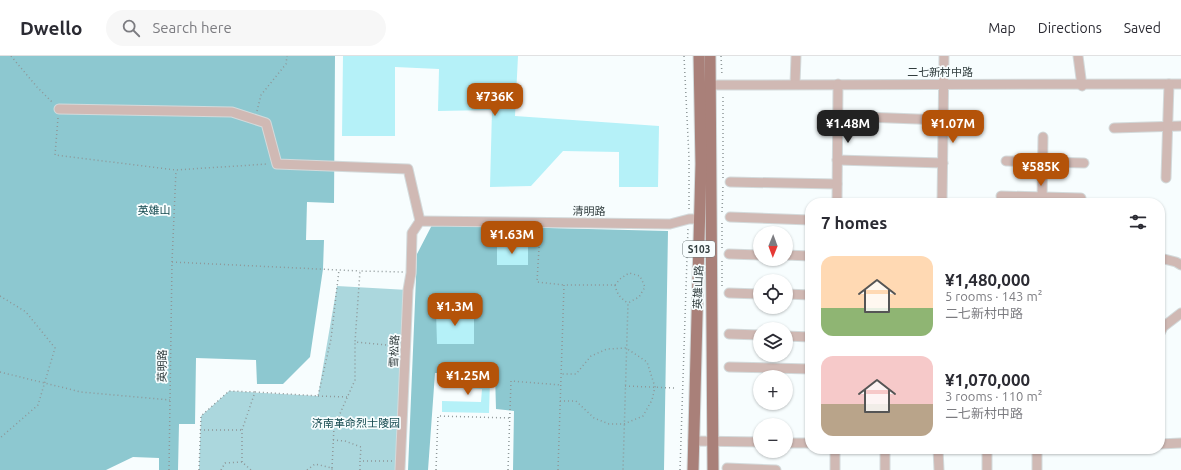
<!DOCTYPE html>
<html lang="en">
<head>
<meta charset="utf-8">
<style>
  :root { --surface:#fff; --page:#f7f7f7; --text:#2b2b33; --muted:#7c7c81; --line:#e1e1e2; --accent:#b45309 }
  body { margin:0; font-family:Ubuntu,"Noto Sans SC",sans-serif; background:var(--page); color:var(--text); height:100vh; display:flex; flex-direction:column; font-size:15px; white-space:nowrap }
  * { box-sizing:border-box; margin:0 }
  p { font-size:13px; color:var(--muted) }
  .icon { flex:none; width:22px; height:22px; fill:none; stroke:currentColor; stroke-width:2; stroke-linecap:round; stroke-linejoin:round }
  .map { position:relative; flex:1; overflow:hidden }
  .panel { position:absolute; left:805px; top:142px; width:360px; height:256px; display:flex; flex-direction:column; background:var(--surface); border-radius:16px; box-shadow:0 1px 3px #0004 }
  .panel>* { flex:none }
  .needle { width:26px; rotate:181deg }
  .tools { position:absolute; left:753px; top:170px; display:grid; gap:8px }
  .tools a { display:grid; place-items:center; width:40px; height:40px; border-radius:50%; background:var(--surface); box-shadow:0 1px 3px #0004; font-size:20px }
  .price { position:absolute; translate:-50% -34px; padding:0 9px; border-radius:8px; background:var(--accent); color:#fff; font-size:13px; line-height:26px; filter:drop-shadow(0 1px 2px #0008) }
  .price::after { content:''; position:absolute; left:50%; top:24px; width:12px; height:9px; margin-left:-6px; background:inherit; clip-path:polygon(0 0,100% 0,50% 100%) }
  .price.current { background:#222; color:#fff }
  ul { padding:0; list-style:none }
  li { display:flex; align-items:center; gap:12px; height:100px; padding:0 16px }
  li span { display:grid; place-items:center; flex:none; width:112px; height:80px; border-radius:12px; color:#555 }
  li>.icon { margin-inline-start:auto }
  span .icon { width:48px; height:48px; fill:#fffc; stroke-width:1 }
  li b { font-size:17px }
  h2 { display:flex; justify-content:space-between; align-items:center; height:48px; padding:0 16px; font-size:17px }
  header { display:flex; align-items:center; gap:24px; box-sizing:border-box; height:56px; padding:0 20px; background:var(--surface); border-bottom:1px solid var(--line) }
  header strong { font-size:19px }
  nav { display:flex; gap:22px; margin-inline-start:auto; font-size:14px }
  .search { width:280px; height:36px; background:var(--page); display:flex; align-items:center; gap:10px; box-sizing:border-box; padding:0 14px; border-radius:22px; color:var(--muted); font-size:15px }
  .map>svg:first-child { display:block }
</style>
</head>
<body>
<header>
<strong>Dwello</strong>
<div class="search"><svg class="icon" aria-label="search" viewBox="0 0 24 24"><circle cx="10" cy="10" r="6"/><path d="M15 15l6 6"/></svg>Search here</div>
<nav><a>Map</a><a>Directions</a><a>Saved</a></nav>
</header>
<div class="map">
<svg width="1181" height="414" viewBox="0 0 1181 414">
  <rect width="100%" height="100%" fill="#f7fdfe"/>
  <path fill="#abd7dd" d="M 337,230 L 408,234 L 398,414 L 199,414 L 201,360 L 229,335 L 318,340 Z"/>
  <g fill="#8dc8d0">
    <path d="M 0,0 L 335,0 L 334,147 L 307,146 L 306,184 L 324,184 L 323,213 L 310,301 L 283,328 L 257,328 L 256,304 L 196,302 L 195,368 L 179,368 L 178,414 L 159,414 L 159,402 L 133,401 L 106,414 L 0,414 Z"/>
    <path d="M 432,169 L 668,175 L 664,414 L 513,414 L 514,355 L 496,353 L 495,318 L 435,317 L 428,414 L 408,414 L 417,198 Z"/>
  </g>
  <g fill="#b5f1f8">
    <path d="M 343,0 L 518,0 L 515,60 L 659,70 L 658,131 L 619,131 L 619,96 L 563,95 L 531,130 L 490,131 L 492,54 L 438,55 L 439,13 L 395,11 L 395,80 L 342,80 Z"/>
    <path d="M 497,189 L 528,190 L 528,209 L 497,209 Z"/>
    <path d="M 436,254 L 474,254 L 474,288 L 437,288 Z"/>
    <path d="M 442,322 L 490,324 L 489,357 L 442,356 L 442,345 L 481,346 L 482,333 L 442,331 Z"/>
  </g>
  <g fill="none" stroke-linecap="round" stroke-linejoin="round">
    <defs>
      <g id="minor">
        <path d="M 1078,0 L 1082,30"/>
        <path d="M 795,28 L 796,0"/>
        <path d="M 705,29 L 1181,28"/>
        <path d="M 59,53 L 232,56 L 266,67 L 277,108 L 408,113 L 420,165"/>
        <path d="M 838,60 L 943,64"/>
        <path d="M 1114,72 L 1181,70"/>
        <path d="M 837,104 L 943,107"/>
        <path d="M 1006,105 L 1084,107"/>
        <path d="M 1166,122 L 1169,28"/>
        <path d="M 730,126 L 837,128"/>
        <path d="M 1001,140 L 1081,142"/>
        <path d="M 1042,146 L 1043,81"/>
        <path d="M 837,147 L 838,28"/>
        <path d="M 942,147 L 944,0"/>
        <path d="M 730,161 L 810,164"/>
        <path d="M 729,198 L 760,199"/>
        <path d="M 786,199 L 810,200"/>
        <path d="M 1160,202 L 1176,206 L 1181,209"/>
        <path d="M 729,237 L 760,238"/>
        <path d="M 786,238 L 810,239"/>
        <path d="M 1160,277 L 1163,271 L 1181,257"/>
        <path d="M 729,278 L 760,279"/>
        <path d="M 786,280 L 810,281"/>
        <path d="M 729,311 L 810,313"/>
        <path d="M 693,385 L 760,386"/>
        <path d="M 786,387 L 810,387"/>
        <path d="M 1160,388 L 1181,387"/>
        <path d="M 938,393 L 939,414"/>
        <path d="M 727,412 L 776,414"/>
        <path d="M 400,414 L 408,234 L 411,217 L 412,177 L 420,165 L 670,168 L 689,163 L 700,163"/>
        <path d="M 835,414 L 835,393"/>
        <path d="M 885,414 L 885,393"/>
        <path d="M 987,414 L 987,393"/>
        <path d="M 1037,414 L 1037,393"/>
      </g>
      <g id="major">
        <path d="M 710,0 L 713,414"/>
        <path d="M 693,414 L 701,108 L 699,0"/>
      </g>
    </defs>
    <use href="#minor" stroke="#d3dadb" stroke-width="11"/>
    <use href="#major" stroke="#d3dadb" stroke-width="13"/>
    <g stroke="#8e9798" stroke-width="1.5" stroke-dasharray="1 3" stroke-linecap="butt">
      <path d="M 11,0 L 37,31 L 53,47"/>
      <path d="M 684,0 L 689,102 L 689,154"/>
      <path d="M 721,0 L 722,20"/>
      <path d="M 257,55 L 261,39 L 286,8 L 287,0"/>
      <path d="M 58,62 L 55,99 L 176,114 L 267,108"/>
      <path d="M 723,122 L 723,38"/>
      <path d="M 722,156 L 723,130"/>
      <path d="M 540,175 L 537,226 L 564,229"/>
      <path d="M 722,192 L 722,166"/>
      <path d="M 172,206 L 360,215"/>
      <path d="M 615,229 C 617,238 620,242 628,247"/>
      <path d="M 722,230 L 722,204"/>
      <path d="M 0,240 L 26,256 L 55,292 L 38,349 L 0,382"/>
      <path d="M 398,290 L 355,286 L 360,215 L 403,216"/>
      <path d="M 0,316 L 81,336 L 170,344"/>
      <path d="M 625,330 L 674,332"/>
      <path d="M 318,340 L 347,341"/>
      <path d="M 560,345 L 576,345 L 594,362 L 609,368 L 624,368 L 643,360 L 652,344 L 655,331 L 647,306 L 626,292 L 607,293 L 591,300 L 576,318 L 561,318"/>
      <path d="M 200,374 L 242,374"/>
      <path d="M 333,384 L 345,385 L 361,391 L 360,405"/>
      <path d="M 242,406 L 242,374 L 255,336 L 318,340 L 331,283 L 339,214"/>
      <path d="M 332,412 L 334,371 L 355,324 L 355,286"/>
      <path d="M 169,414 L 172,206 L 176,114"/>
      <path d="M 199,414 L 201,360 L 229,335 L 255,336"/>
      <path d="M 221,414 L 225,407 L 242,406 L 251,414"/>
      <path d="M 307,414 L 315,408 L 332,412 L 332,414"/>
      <path d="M 360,414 L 360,405 L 393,405"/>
      <path d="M 436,414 L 438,360 L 510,362"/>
      <path d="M 508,414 L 511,325 L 561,329"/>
      <path d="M 558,414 L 564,229 L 615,229 L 620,223 L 629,217 L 640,220 L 645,231 L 639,241 L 628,247 L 623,414"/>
      <path d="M 680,414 L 688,172"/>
    </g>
    <use href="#minor" stroke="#d0b9b4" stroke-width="9"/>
    <use href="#major" stroke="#a98079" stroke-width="11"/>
  </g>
  <g text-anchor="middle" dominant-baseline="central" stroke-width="3.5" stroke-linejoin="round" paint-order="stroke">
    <rect fill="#f7fdfe" stroke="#6c7778" stroke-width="1" x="683" y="185" width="32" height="16" rx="3"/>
    <g font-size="10" font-weight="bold" fill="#313d3e">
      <text x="699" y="193">S103</text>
    </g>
    <g font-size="11" fill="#313d3e" stroke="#f7fdfe">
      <text x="940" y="16">二七新村中路</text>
      <text transform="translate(589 155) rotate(1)">清明路</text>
      <text transform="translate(698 231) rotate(-88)">英雄山路</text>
      <text transform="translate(394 295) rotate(-87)">雪松路</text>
      <text transform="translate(162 310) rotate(-89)">英明路</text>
    </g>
    <g font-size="11" fill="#14494f" stroke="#f7fdfe">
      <text x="154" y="154">英雄山</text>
      <text x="356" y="367">济南革命烈士陵园</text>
    </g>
  </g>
</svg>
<div class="tools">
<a><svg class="needle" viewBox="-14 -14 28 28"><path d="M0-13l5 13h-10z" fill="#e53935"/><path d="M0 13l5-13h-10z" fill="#7c7c81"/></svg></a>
<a><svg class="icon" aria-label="locate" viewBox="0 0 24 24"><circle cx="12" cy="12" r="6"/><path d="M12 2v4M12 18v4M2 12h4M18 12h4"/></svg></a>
<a><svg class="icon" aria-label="layers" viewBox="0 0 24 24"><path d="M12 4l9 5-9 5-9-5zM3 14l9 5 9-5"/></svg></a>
<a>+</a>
<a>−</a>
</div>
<b class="price" style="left:495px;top:61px">¥736K</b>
<b class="price current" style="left:848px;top:88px">¥1.48M</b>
<b class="price" style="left:953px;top:88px">¥1.07M</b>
<b class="price" style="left:1041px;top:131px">¥585K</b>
<b class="price" style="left:512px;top:199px">¥1.63M</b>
<b class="price" style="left:455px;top:271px">¥1.3M</b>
<b class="price" style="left:468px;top:340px">¥1.25M</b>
<section class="panel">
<h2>7 homes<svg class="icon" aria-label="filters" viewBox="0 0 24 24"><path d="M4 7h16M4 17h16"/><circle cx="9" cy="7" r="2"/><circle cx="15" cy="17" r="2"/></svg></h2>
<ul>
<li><span style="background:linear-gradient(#ffd9b3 65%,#8fb573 0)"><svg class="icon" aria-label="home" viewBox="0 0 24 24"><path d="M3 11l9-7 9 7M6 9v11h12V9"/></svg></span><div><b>¥1,480,000</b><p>5 rooms · 143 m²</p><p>二七新村中路</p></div></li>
<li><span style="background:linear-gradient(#f6c9c9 60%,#b9a48a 0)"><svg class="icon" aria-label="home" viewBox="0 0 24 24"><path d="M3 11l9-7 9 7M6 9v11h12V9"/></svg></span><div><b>¥1,070,000</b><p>3 rooms · 110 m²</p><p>二七新村中路</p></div></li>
</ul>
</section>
</div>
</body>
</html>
